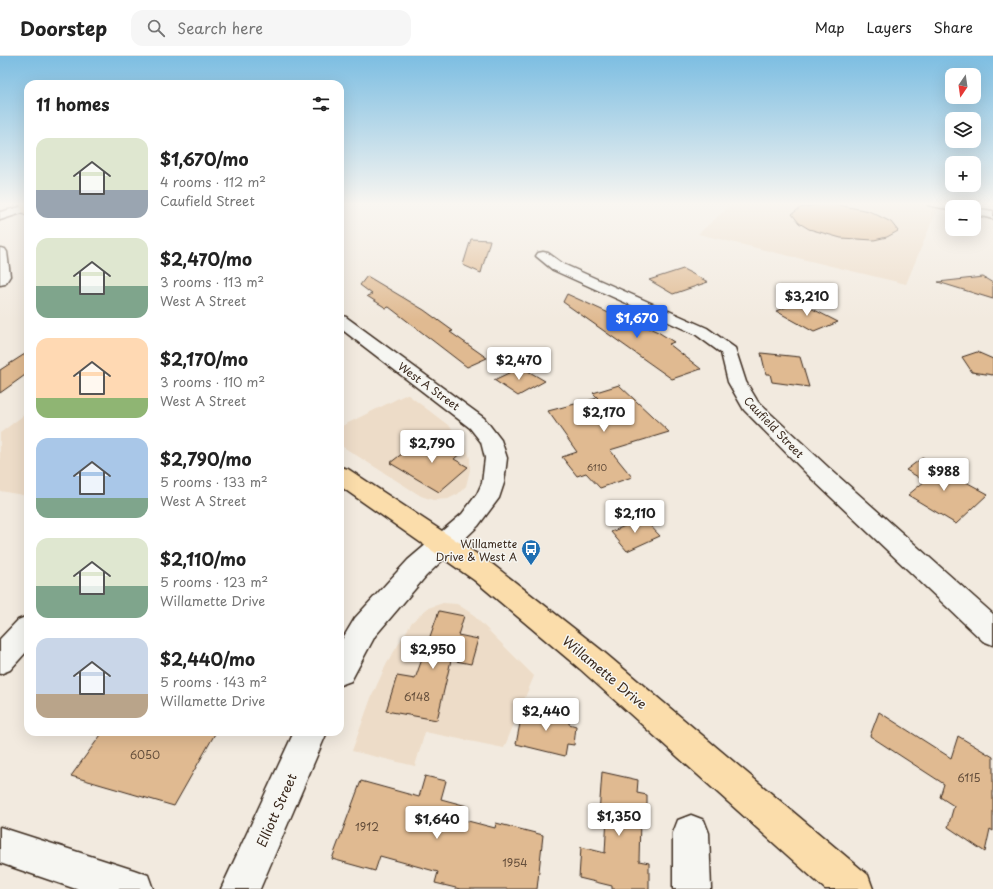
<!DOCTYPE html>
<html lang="en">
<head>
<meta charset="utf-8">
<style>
  :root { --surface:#fff; --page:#f6f6f6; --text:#222; --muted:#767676; --line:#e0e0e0; --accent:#2563eb }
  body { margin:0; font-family:"Playpen Sans",sans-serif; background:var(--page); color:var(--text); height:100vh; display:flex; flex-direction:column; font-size:15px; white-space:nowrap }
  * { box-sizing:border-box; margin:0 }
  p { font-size:13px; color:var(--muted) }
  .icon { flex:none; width:22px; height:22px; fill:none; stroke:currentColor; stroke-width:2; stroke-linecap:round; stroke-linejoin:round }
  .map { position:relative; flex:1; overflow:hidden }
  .drawer { position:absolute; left:24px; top:24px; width:320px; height:656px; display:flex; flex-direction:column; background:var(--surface); border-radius:12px; box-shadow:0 4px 16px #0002 }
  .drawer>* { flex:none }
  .needle { width:26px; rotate:193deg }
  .buttons { position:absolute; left:945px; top:12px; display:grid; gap:8px }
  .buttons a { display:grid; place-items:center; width:36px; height:36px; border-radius:8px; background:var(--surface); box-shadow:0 4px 16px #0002; font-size:20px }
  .price { position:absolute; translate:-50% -34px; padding:0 9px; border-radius:4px; background:#fff; color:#222; font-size:13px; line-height:26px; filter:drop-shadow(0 1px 2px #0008) }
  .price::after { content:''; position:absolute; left:50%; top:24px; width:12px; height:9px; margin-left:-6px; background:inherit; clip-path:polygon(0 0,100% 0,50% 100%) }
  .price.current { background:var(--accent); color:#fff }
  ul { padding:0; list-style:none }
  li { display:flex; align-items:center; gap:12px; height:100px; padding:0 12px }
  li span { display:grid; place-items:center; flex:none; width:112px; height:80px; border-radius:12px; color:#555 }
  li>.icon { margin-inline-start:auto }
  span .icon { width:48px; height:48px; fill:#fffc; stroke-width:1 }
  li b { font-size:17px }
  h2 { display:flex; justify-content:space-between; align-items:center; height:48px; padding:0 12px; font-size:17px }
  header { display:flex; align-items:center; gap:24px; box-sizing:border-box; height:56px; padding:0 20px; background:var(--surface); border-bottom:1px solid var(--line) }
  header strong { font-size:19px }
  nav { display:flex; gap:22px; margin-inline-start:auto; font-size:14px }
  .search { width:280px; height:36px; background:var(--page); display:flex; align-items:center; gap:10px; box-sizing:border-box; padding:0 14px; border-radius:12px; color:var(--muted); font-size:15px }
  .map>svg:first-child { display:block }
</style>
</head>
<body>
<header>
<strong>Doorstep</strong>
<div class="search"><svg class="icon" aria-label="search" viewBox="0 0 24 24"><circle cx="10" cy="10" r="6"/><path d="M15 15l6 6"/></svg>Search here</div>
<nav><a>Map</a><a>Layers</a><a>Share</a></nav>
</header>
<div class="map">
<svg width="993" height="833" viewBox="0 0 993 833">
  <rect width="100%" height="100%" fill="#f2eadf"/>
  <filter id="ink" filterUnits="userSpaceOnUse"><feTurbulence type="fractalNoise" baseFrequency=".025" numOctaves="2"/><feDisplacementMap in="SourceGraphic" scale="8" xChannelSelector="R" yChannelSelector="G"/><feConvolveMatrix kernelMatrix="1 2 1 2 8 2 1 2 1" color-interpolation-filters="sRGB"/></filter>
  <g filter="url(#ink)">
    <g fill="#eddcc8">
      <path d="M 733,147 L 918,147 L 938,151 L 906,228 L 698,178 Z"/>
      <path d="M 407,338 L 448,369 L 458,378 L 466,391 L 470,402 L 470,414 L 466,430 L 458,438 L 448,443 L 433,444 L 421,440 L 340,389 L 340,371 Z"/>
      <path d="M 28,356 L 28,440 L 0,435 L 0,377 Z"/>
      <path d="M 443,547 L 457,548 L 471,557 L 534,620 L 504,692 L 425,676 L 415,710 L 352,695 L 371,642 L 386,609 L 412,566 L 428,552 Z"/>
    </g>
    <g fill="#e0ba91" stroke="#3b2a1e">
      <path d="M 823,148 L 838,149 L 869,155 L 891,166 L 898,175 L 887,181 L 874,184 L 841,182 L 809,173 L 799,167 L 792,158 L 800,152 Z"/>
      <path d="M 471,183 L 490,184 L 481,217 L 463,209 Z"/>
      <path d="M 683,213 L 708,226 L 673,238 L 649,224 Z"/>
      <path d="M 367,220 L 424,254 L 453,275 L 450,276 L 487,302 L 467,311 L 389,251 L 386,252 L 367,240 L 372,238 L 360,229 Z"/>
      <path d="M 983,221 L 993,227 L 993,243 L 938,226 Z"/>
      <path d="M 567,238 L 613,259 L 617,257 L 658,276 L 674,286 L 669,288 L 701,313 L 672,323 L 563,246 Z"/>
      <path d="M 799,246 L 838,266 L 814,276 L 776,255 Z"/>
      <path d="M 28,296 L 28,317 L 0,337 L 0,314 Z"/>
      <path d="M 977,296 L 993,303 L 993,319 L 972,316 L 962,301 Z"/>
      <path d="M 761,297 L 800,301 L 809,331 L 772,326 L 770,318 L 766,318 Z"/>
      <path d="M 521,311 L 545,325 L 518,340 L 494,324 Z"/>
      <path d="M 619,329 L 669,376 L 610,394 L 632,421 L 600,432 L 586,417 L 577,420 L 562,401 L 577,396 L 548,355 L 598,342 L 593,337 Z"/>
      <path d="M 420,384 L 433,391 L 442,384 L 463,395 L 454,403 L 468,411 L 439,436 L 390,407 Z"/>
      <path d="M 922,402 L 988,438 L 956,468 L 908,439 L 925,425 L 906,414 Z"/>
      <path d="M 643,462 L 660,480 L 627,495 L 611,476 Z"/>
      <path d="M 439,555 L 464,560 L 458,579 L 478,583 L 471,608 L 451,604 L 437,664 L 386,655 L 397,620 L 415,623 Z"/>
      <path d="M 523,652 L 569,662 L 569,668 L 576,670 L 574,689 L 567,688 L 565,700 L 516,688 Z"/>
      <path d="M 879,656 L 951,702 L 958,680 L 993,701 L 993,775 L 990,773 L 985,796 L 948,771 L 954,750 L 940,741 L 944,728 L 870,680 Z"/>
      <path d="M 103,676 L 216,676 L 174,750 L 71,720 Z"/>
      <path d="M 602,716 L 638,724 L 637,737 L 647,739 L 647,765 L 640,763 L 639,805 L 649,807 L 649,833 L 612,833 L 612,830 L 579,822 L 581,791 L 605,797 L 607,760 L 599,758 Z"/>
      <path d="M 425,720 L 446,725 L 441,743 L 467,750 L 464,764 L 495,772 L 496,767 L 543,779 L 537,833 L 460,833 L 435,827 L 438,816 L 380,800 L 375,815 L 332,803 L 361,725 L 419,741 Z"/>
    </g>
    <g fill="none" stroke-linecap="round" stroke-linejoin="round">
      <defs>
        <g id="minor">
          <path d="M 28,149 L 28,155 L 0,164 L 0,156 Z"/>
          <path d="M 0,192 L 5,193 L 7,196 L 10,220 L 5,228 L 0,229 Z"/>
          <path d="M 543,196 L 548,197 L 563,208 L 707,272 L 735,292 L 746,326 L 758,346 L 829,412 L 993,558 L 993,589 L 983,585 L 813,424 L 744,354 L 728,326 L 721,297 L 695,278 L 553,214 L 536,200 L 538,197 Z"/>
          <path d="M 691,759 L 704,764 L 709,777 L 711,833 L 673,833 L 673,777 L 678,764 Z"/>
        </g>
        <g id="tertiary">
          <path d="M 927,147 L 951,147 L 958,151 L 952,151 L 952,154 L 928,149 Z"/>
          <path d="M 974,152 L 993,155 L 993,163 L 974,158 Z"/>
          <path d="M 340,259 L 346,261 L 484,362 L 501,384 L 507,402 L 504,427 L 499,442 L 478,470 L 426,520 L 375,580 L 351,625 L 340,629 L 340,587 L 355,562 L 408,504 L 462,458 L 477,438 L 482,427 L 485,402 L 481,386 L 470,372 L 340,272 Z"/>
          <path d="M 28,560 L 28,594 L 10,614 L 0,618 L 0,583 L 18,564 Z"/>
          <path d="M 294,676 L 327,676 L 260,833 L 221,833 Z"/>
          <path d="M 0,771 L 134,814 L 148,819 L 153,833 L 76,833 L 0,807 Z"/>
        </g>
        <g id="primary">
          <path d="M 19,147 L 28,147 L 28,159 L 24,158 Z"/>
          <path d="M 340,411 L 348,413 L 492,508 L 600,593 L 868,819 L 873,833 L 825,833 L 580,613 L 474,524 L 340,430 Z"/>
        </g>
      </defs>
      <use href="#minor" stroke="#3b2a1e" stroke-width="3"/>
      <use href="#tertiary" stroke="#3b2a1e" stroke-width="3"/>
      <use href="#primary" stroke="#3b2a1e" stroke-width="3"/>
      <use href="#minor" fill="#f6f6f2" fill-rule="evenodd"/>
      <use href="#tertiary" fill="#f6f6f2" fill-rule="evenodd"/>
      <use href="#primary" fill="#fbddab" fill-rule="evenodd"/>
    </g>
  </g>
  <linearGradient id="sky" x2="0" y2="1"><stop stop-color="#7dbee2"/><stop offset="0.56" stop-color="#f9f6f1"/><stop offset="1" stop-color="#f9f6f1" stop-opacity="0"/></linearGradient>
  <rect width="993" height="264" fill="url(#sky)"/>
  <defs>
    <symbol id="bus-pin" viewBox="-11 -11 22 30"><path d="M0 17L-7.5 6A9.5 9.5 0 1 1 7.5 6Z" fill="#1f6fb2" stroke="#f6f6f2"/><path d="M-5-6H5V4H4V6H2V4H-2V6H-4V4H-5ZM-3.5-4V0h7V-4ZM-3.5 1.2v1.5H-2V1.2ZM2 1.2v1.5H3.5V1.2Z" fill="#fff"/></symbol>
  </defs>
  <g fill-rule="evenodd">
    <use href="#bus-pin" x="520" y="482" width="22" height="30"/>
  </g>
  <g text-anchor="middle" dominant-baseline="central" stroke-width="3" stroke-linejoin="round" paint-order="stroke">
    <g font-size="9" fill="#644e3b">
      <text x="597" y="411">6110</text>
    </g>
    <g font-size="11" fill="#3b2a1e" stroke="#f6f6f2">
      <text transform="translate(429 330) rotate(36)">West A Street</text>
      <text transform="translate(774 371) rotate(46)">Caufield Street</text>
    </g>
    <g font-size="11" fill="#3b2a1e" stroke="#f6f6f2" text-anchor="end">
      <text x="517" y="487">Willamette<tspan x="517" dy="13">Drive &amp; West A</tspan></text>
    </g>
    <g font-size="11" fill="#644e3b">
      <text x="417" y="640">6148</text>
      <text x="145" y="698">6050</text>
      <text x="969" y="721">6115</text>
      <text x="367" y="770">1912</text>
      <text x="515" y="806">1954</text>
    </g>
    <g font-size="13" fill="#3b2a1e" stroke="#f6f6f2">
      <text transform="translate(605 616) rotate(40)">Willamette Drive</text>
      <text transform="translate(276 754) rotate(-66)">Elliott Street</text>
    </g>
  </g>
</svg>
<div class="buttons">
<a><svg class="needle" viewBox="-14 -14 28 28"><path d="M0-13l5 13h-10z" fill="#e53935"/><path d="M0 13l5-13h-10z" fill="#767676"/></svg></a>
<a><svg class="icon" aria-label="layers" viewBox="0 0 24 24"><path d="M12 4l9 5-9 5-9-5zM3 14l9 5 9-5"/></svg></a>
<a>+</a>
<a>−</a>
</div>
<b class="price" style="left:807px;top:261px">$3,210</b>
<b class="price current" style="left:637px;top:283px">$1,670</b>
<b class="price" style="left:519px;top:325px">$2,470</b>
<b class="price" style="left:604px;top:377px">$2,170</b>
<b class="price" style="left:432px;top:408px">$2,790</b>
<b class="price" style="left:944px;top:436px">$988</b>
<b class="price" style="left:635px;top:478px">$2,110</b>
<b class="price" style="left:433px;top:614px">$2,950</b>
<b class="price" style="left:546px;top:676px">$2,440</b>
<b class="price" style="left:619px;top:781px">$1,350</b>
<b class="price" style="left:437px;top:784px">$1,640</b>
<section class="drawer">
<h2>11 homes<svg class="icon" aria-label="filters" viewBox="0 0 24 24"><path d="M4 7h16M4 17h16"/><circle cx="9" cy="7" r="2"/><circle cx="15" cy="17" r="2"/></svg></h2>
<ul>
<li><span style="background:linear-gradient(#dfe7d0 65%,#9aa5b1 0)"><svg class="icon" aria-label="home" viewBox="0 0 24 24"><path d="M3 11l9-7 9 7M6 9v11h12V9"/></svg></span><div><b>$1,670/mo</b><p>4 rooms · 112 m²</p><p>Caufield Street</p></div></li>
<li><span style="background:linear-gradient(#dfe7d0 60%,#7fa58c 0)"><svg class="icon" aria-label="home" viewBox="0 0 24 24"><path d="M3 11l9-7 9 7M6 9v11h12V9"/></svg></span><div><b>$2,470/mo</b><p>3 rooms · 113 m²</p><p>West A Street</p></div></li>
<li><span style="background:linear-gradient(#ffd9b3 75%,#8fb573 0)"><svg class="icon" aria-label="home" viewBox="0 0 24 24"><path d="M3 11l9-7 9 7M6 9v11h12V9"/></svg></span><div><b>$2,170/mo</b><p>3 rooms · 110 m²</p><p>West A Street</p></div></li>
<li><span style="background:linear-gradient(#a9c7e8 75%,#7fa58c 0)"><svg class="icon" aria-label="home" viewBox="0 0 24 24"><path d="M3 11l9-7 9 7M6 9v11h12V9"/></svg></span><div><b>$2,790/mo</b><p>5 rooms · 133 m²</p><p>West A Street</p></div></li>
<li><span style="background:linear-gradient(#dfe7d0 60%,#7fa58c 0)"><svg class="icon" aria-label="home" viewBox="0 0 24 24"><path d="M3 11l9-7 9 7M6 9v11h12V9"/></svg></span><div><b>$2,110/mo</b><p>5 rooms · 123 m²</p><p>Willamette Drive</p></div></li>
<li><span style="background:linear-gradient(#c9d6e8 70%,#b9a48a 0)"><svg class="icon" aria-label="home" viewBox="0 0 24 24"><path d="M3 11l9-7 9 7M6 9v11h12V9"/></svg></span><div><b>$2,440/mo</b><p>5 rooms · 143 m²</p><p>Willamette Drive</p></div></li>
</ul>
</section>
</div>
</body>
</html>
